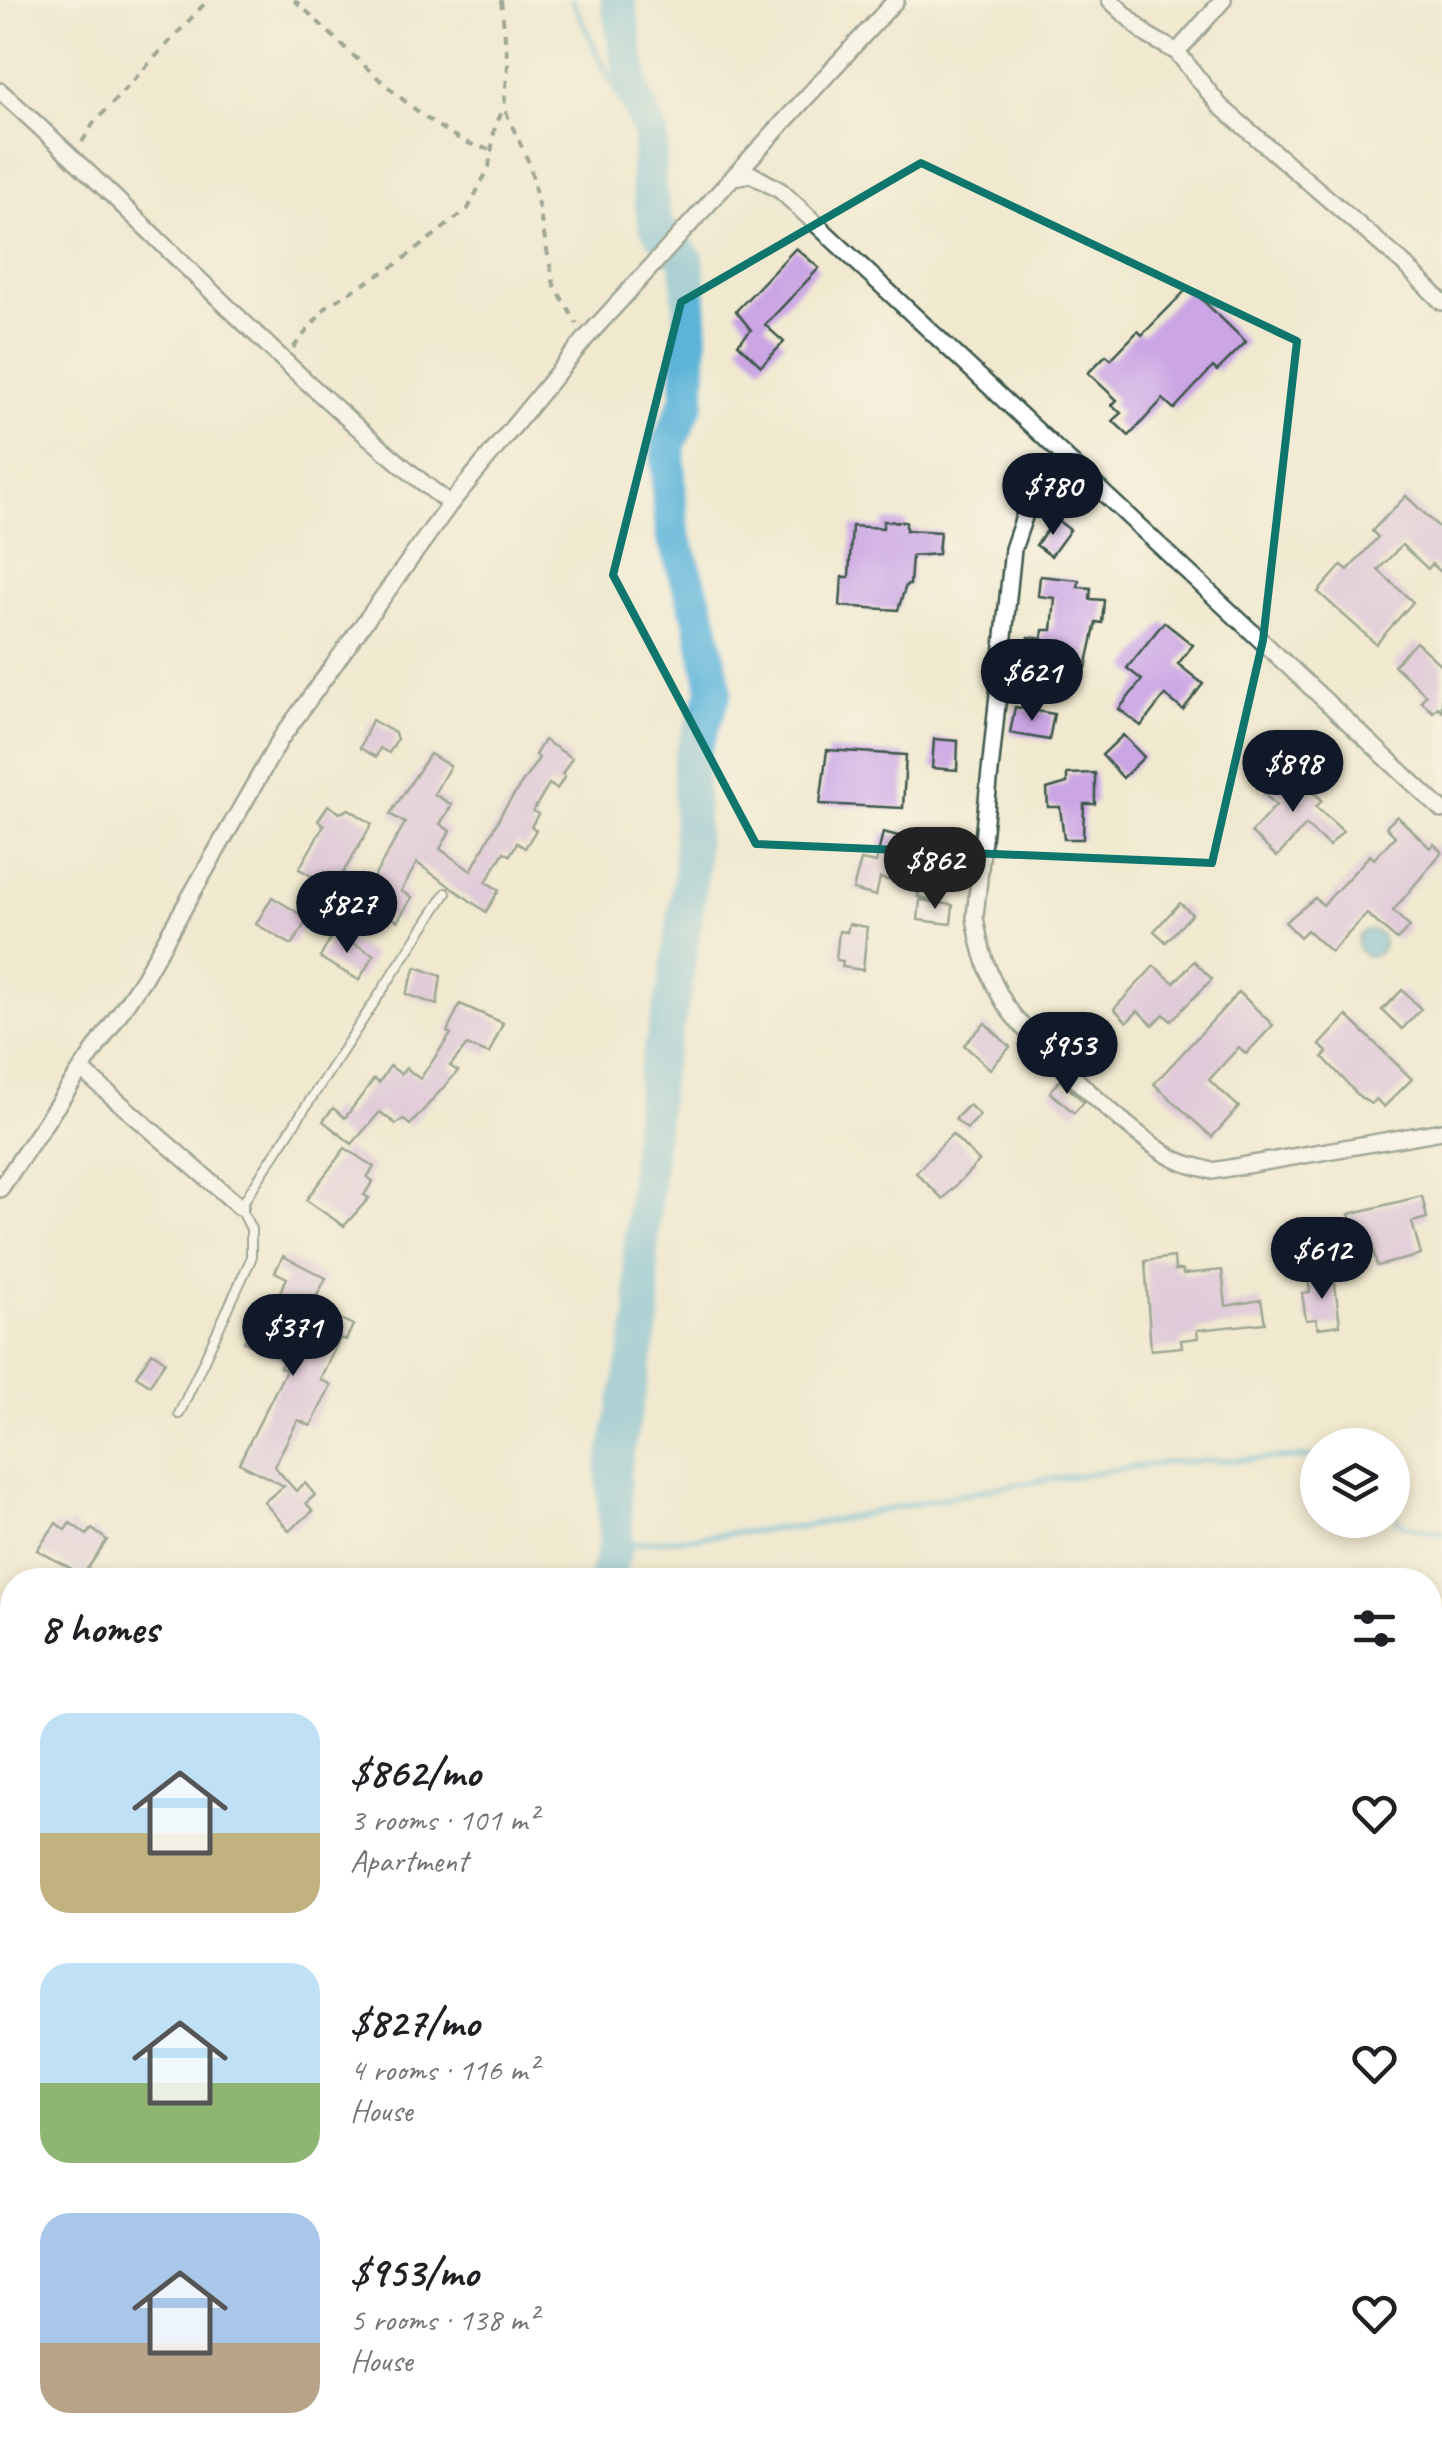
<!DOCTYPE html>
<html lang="en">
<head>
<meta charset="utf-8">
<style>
  :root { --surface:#fff; --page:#f6f6f6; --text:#202124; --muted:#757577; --accent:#111827 }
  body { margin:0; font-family:Caveat,sans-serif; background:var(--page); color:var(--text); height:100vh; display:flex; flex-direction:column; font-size:38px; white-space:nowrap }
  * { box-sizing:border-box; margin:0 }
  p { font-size:32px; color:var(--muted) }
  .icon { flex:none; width:55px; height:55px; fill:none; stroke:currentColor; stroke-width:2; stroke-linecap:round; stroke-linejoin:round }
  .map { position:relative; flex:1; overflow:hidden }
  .drawer { position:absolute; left:0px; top:1568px; width:1442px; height:892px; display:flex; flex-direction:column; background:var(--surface); border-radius:40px 40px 0 0; box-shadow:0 5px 15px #0003 }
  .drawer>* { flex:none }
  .tools { position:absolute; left:1300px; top:1428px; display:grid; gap:20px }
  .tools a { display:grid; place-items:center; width:110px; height:110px; border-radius:50%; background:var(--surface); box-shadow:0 5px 15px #0003; font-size:50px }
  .price { position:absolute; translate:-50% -85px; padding:0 22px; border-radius:35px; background:var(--accent); color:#fff; font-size:32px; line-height:65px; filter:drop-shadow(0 2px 5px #0008) }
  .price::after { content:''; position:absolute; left:50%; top:60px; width:30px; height:22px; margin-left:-15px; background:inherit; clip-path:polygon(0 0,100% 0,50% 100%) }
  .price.current { background:#222; color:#fff }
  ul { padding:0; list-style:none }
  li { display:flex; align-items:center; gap:30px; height:250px; padding:0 40px }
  li span { display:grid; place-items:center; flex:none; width:280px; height:200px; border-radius:30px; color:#555 }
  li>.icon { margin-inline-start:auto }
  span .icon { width:120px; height:120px; fill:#fffc; stroke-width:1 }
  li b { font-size:42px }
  h2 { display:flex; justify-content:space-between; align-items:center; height:120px; padding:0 40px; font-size:42px }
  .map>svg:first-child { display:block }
</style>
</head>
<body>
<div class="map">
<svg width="1442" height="2458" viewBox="0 0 1442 2458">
  <rect width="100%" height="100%" fill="#fbf7ec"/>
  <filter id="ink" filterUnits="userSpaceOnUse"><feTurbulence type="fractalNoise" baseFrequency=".01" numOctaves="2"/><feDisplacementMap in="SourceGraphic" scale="20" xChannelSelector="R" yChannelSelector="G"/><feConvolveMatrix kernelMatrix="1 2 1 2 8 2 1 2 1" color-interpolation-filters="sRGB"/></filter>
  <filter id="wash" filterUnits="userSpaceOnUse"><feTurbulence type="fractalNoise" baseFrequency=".0048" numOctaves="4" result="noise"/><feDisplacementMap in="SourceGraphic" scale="40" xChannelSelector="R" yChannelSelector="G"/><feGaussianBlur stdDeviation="2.25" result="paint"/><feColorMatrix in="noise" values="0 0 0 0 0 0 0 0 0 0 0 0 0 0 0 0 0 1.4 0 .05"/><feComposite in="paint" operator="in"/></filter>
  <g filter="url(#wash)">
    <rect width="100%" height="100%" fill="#f0e9cf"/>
    <circle fill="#5bb4d8" stroke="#3d7886" stroke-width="2.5" cx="1370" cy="943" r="13"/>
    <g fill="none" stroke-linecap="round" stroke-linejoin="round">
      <g stroke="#5bb4d8" stroke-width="6">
        <path d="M 572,0 L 620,100 L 651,136"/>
        <path d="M 1392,1512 L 1404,1526 L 1442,1533"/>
        <path d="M 616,1545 L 805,1526 L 998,1487 L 1169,1462 L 1318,1457"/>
      </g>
      <g stroke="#5bb4d8" stroke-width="35">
        <path d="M 618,0 L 633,91 L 651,136 L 648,182 L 655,223 L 663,235"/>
        <path d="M 605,1580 L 616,1545 L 613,1470 L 644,1315 L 640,1255 L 655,1074 L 674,993 L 691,874 L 690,760 L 715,691 L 700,617 L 673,535 L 669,496 L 668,445 L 688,400 L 691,324 L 687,262 L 679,251"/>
        <path d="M 373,2458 L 374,2448"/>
      </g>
    </g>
    <g id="blocks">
      <g fill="#cba5e4">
        <path d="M 796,248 L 819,268 L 765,325 L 784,342 L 761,366 L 738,344 L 751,330 L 736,311 Z"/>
        <path d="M 1189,287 L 1246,342 L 1217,371 L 1213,367 L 1174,409 L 1163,399 L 1129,436 L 1113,421 L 1121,413 L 1112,405 L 1117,400 L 1088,373 L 1106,355 L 1111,359 L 1138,331 L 1142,335 Z"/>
        <path d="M 1406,496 L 1442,530 L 1442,573 L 1432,564 L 1428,569 L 1402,545 L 1378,570 L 1413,602 L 1376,644 L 1318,592 L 1342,565 L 1348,570 L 1378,537 L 1372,531 Z"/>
        <path d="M 1056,519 L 1070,530 L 1051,556 L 1036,545 Z"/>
        <path d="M 883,521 L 906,522 L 906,530 L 940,532 L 938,554 L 912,556 L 910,585 L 906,585 L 898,610 L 840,606 L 842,577 L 849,577 L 852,526 L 883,528 Z"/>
        <path d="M 1040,576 L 1079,580 L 1078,587 L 1091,588 L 1090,599 L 1104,600 L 1102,623 L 1096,622 L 1086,668 L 1065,665 L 1065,671 L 1039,668 L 1040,663 L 1026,661 L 1029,637 L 1042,639 L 1043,630 L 1052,630 L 1055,598 L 1038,596 Z"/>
        <path d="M 1164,622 L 1193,645 L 1178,664 L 1203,684 L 1183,710 L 1165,695 L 1141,726 L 1119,709 L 1142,680 L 1127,668 Z"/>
        <path d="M 1416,642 L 1442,666 L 1442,711 L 1438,707 L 1433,712 L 1421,701 L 1426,695 L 1394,665 Z"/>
        <path d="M 1015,707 L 1054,714 L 1049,740 L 1010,733 Z"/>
        <path d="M 372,720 L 395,733 L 397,739 L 389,753 L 380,748 L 376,757 L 360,748 Z"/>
        <path d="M 1123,735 L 1144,757 L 1123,778 L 1102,755 Z"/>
        <path d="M 934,739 L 958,741 L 957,770 L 932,768 Z"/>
        <path d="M 544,740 L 572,758 L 562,774 L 565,776 L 557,789 L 549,784 L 533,811 L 538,814 L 531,827 L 536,830 L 525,848 L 517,843 L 510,855 L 504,852 L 486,882 L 499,890 L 486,912 L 417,863 L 401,891 L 412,897 L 398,921 L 360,901 L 405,823 L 390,814 L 430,754 L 450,766 L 434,794 L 452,805 L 440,824 L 450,831 L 440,849 L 471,871 L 503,811 L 539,758 L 535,755 Z"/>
        <path d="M 827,750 L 906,755 L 903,808 L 820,804 Z"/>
        <path d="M 1287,768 L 1322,800 L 1316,807 L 1343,831 L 1329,846 L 1306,825 L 1277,857 L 1251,833 L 1276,805 L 1264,794 Z"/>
        <path d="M 1095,773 L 1095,804 L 1084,804 L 1083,839 L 1064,839 L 1060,807 L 1048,807 L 1047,789 L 1067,783 L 1067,774 Z"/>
        <path d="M 328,805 L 340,813 L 349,809 L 372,824 L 334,888 L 299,869 L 324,825 L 318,821 Z"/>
        <path d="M 1397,816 L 1430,848 L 1434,844 L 1442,852 L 1393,911 L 1410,927 L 1397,940 L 1367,914 L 1331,952 L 1307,930 L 1300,937 L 1285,922 L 1315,898 L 1323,905 L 1370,855 L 1374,859 L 1395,836 L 1386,827 Z"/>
        <path d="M 883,832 L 902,837 L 899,883 L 880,878 L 876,896 L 853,890 L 861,860 L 876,863 Z"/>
        <path d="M 921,877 L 937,881 L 933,900 L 918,897 Z"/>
        <path d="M 272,897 L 308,919 L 292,945 L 256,924 Z"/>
        <path d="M 920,900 L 953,905 L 951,924 L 918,920 Z"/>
        <path d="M 1180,903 L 1192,914 L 1166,942 L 1154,931 Z"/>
        <path d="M 849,924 L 867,927 L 863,970 L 842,967 L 843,961 L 836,960 L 839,931 L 847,932 Z"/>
        <path d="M 334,932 L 374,955 L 359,980 L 320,958 Z"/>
        <path d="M 1194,961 L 1212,979 L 1171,1021 L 1164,1014 L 1153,1025 L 1138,1011 L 1127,1022 L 1114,1009 L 1154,966 L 1174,983 Z"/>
        <path d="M 416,967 L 441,976 L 437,1005 L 406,994 Z"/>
        <path d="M 1402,990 L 1421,1009 L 1402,1029 L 1382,1010 Z"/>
        <path d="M 1239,992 L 1273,1025 L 1246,1054 L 1239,1047 L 1209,1080 L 1239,1107 L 1212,1137 L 1154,1084 Z"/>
        <path d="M 460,1004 L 503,1023 L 489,1054 L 467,1045 L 450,1066 L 458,1071 L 410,1125 L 403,1119 L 396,1124 L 380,1112 L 352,1144 L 323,1121 L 333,1108 L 345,1118 L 374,1079 L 379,1083 L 390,1066 L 401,1074 L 406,1068 L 420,1079 L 451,1034 L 447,1032 Z"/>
        <path d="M 1347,1016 L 1412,1079 L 1384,1107 L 1376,1099 L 1371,1104 L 1360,1097 L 1323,1057 L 1327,1052 L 1320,1045 Z"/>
        <path d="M 985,1023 L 1010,1047 L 990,1069 L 964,1045 Z"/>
        <path d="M 1060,1080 L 1084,1102 L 1074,1113 L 1050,1092 Z"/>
        <path d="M 969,1105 L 980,1115 L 967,1129 L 955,1119 Z"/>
        <path d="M 952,1134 L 979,1161 L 943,1199 L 916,1173 Z"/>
        <path d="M 345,1148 L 374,1167 L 367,1177 L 373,1181 L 364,1195 L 369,1198 L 344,1226 L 306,1200 Z"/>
        <path d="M 1422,1196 L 1427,1218 L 1412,1222 L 1421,1255 L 1377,1266 L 1370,1238 L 1356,1241 L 1349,1214 Z"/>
        <path d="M 283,1256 L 326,1278 L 312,1305 L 353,1325 L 346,1340 L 340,1338 L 320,1379 L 331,1385 L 311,1426 L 298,1420 L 274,1466 L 296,1491 L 305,1483 L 315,1495 L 306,1503 L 313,1511 L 289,1531 L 264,1502 L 284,1486 L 239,1463 L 286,1370 L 280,1367 L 283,1361 L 244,1342 L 256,1318 L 265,1322 L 287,1278 L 275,1272 Z"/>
        <path d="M 1174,1257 L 1175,1270 L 1183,1270 L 1183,1274 L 1222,1270 L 1226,1306 L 1261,1300 L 1265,1323 L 1197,1330 L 1198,1338 L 1181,1340 L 1182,1347 L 1151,1350 L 1145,1261 Z"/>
        <path d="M 1334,1276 L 1340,1325 L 1318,1328 L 1316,1319 L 1306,1320 L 1302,1293 L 1310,1292 L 1308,1279 Z"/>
        <path d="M 152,1352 L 165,1361 L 150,1385 L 136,1376 Z"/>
        <path d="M 56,1523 L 65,1530 L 70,1523 L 87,1535 L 92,1529 L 107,1540 L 83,1575 L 37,1550 Z"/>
      </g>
    </g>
  </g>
  <g filter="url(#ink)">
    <use href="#blocks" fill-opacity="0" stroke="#3e574b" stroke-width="2.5"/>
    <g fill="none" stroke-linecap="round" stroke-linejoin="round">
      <defs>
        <path id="service" d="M 179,1414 L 251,1259 L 251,1229 L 240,1207 L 446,893"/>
        <g id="minor">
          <path d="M 1110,0 L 1147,35 L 1177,52 L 1220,106 L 1403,263 L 1442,302"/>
          <path d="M 1177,52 L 1223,0"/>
          <path d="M 0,91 C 152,226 289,379 450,504"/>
          <path d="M 733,177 L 896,0"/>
          <path d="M 1066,458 L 1025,514 L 1013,549 L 975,917 C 980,949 988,976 1005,1004 C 1025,1037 1140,1142 1175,1159 C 1186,1165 1200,1167 1212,1171 L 1442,1131"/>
          <path d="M 84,1072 L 240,1207"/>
          <path d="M 0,1189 L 143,979 L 281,738 L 450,504 L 586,338 L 733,177 L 751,174 L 781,191 L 1442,810"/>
          <path d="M 1430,2020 L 1442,2010"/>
          <path d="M 0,2135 L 12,2143"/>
          <path d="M 950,2448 L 960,2458"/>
          <path d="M 91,2458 L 99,2448"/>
          <path d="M 892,2458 L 906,2448"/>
        </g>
      </defs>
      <use href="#service" stroke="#3e574b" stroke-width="12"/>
      <use href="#minor" stroke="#3e574b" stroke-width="20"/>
      <g stroke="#3e574b" stroke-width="4" stroke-dasharray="8 8" stroke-linecap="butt">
        <path d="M 294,0 C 337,37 440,149 493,149"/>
        <path d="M 501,0 L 508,65 L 504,108 L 530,165 L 554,285 L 577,324"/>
        <path d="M 82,142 L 93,124 L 208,0"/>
        <path d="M 293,348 L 327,306 L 397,264 L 468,209 L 489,167 L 495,126 L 504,108"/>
      </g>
      <use href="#service" stroke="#fff" stroke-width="8"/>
      <use href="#minor" stroke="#fff" stroke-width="15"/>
    </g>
  </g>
  <path d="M0 0H1442V2458H0ZM 921,163 L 1297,341 L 1263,640 L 1212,863 L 756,844 L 613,575 L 681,302 Z" fill="#f0e9cf" fill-opacity=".55" fill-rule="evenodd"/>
  <path fill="none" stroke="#0f766e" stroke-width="8" stroke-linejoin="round" d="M 921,163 L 1297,341 L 1263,640 L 1212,863 L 756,844 L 613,575 L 681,302 Z"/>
</svg>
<div class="tools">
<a><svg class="icon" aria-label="layers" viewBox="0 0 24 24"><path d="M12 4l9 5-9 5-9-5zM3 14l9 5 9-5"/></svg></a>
</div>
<b class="price" style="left:1053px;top:538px">$780</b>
<b class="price" style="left:1032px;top:724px">$621</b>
<b class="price" style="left:1293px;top:815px">$898</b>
<b class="price current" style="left:935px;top:912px">$862</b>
<b class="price" style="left:347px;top:956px">$827</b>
<b class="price" style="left:1067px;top:1097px">$953</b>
<b class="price" style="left:1322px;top:1302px">$612</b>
<b class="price" style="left:293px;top:1379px">$371</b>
<section class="drawer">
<h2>8 homes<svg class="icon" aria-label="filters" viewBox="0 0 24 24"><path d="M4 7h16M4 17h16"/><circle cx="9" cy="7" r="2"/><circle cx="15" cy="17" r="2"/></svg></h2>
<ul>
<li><span style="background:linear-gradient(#bfe0f5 60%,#c2b280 0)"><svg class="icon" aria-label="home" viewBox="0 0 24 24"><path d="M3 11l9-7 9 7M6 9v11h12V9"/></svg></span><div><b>$862/mo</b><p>3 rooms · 101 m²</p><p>Apartment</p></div><svg class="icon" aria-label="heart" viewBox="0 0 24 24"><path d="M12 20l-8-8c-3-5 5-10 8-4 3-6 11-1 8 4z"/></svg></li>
<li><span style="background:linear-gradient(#bfe0f5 60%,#8fb573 0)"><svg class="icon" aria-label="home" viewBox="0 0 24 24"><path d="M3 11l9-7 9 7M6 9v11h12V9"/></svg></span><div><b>$827/mo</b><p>4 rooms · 116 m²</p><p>House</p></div><svg class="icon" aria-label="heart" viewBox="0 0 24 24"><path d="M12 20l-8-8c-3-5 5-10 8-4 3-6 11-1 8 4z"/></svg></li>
<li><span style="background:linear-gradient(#a9c7e8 65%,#b9a48a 0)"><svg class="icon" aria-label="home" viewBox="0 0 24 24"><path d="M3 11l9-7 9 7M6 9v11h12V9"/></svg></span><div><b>$953/mo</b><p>5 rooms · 138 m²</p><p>House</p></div><svg class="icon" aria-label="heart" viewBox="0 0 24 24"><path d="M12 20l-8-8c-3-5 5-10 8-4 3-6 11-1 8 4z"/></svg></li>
</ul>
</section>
</div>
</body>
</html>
